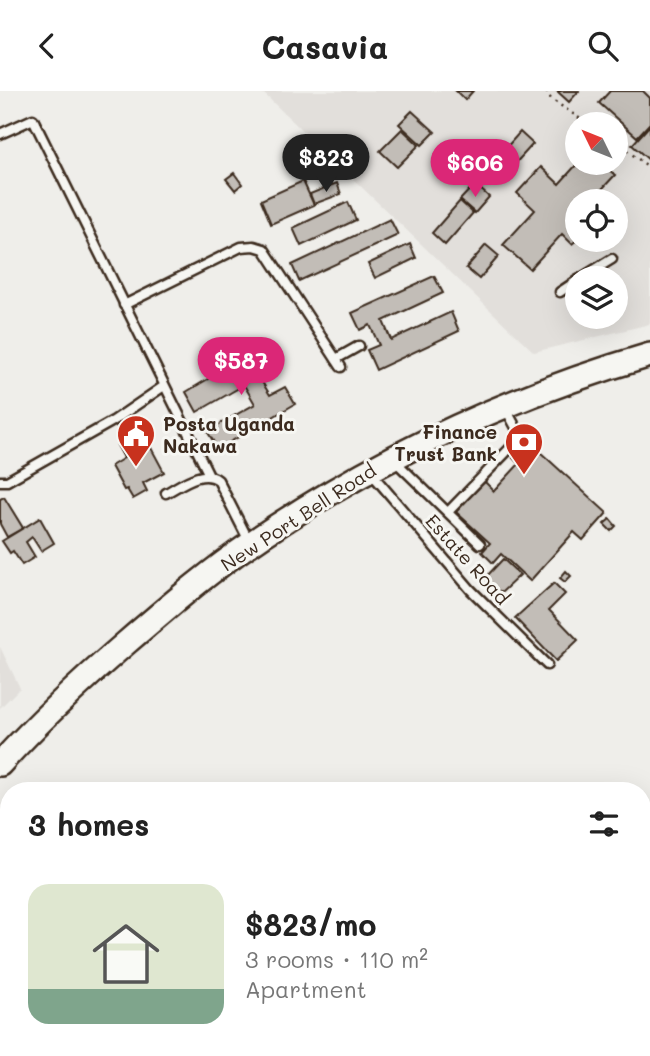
<!DOCTYPE html>
<html lang="en">
<head>
<meta charset="utf-8">
<style>
  :root { --surface:#fff; --page:#f6f6f6; --text:#222; --muted:#767676; --line:#e0e0e0; --accent:#db2777 }
  body { margin:0; font-family:Mali,sans-serif; background:var(--page); color:var(--text); height:100vh; display:flex; flex-direction:column; font-size:26px; white-space:nowrap }
  * { box-sizing:border-box; margin:0 }
  p { font-size:23px; color:var(--muted) }
  .icon { flex:none; width:38px; height:38px; fill:none; stroke:currentColor; stroke-width:2; stroke-linecap:round; stroke-linejoin:round }
  .map { position:relative; flex:1; overflow:hidden }
  .side { position:absolute; left:0px; top:691px; width:651px; height:275px; display:flex; flex-direction:column; background:var(--surface); border-radius:28px 28px 0 0; box-shadow:0 7px 28px #0002 }
  .side>* { flex:none }
  .needle { width:46px; rotate:313deg }
  .buttons { position:absolute; left:565px; top:21px; display:grid; gap:14px }
  .buttons a { display:grid; place-items:center; width:63px; height:63px; border-radius:50%; background:var(--surface); box-shadow:0 7px 28px #0002; font-size:35px }
  .price { position:absolute; translate:-50% -60px; padding:0 16px; border-radius:24px; background:var(--accent); color:#fff; font-size:23px; line-height:46px; filter:drop-shadow(0 2px 4px #0008) }
  .price::after { content:''; position:absolute; left:50%; top:42px; width:21px; height:16px; margin-left:-10px; background:inherit; clip-path:polygon(0 0,100% 0,50% 100%) }
  .price.on { background:#222; color:#fff }
  ul { padding:0; list-style:none }
  li { display:flex; align-items:center; gap:21px; height:175px; padding:0 28px }
  li+li { border-top:2px solid var(--line) }
  li span { display:grid; place-items:center; flex:none; width:196px; height:140px; border-radius:21px; color:#555 }
  li>.icon { margin-inline-start:auto }
  span .icon { width:84px; height:84px; fill:#fffc; stroke-width:1 }
  li b { font-size:30px }
  h2 { display:flex; justify-content:space-between; align-items:center; height:84px; padding:0 28px; font-size:30px }
  header { display:flex; justify-content:space-between; align-items:center; height:91px; padding:0 28px; background:var(--surface); font-size:32px; font-weight:700 }
  .map>svg:first-child { display:block }
</style>
</head>
<body>
<header><svg class="icon" aria-label="back" viewBox="0 0 24 24"><path d="M15 5l-7 7 7 7"/></svg>Casavia<svg class="icon" aria-label="search" viewBox="0 0 24 24"><circle cx="10" cy="10" r="6"/><path d="M15 15l6 6"/></svg></header>
<div class="map">
<svg width="650" height="965" viewBox="0 0 650 965">
  <rect width="100%" height="100%" fill="#efeeea"/>
  <filter id="ink" filterUnits="userSpaceOnUse"><feTurbulence type="fractalNoise" baseFrequency=".0143" numOctaves="2"/><feDisplacementMap in="SourceGraphic" scale="14" xChannelSelector="R" yChannelSelector="G"/><feConvolveMatrix kernelMatrix="1 2 1 2 8 2 1 2 1" color-interpolation-filters="sRGB"/></filter>
  <g filter="url(#ink)">
    <g fill="#e2dfdb" fill-rule="evenodd">
      <path d="M 261,0 L 650,0 L 650,233 L 534,261 ZM 578,33 L 616,33 L 616,72 L 578,72 ZM 578,110 L 616,110 L 616,149 L 578,149 ZM 578,187 L 616,187 L 616,226 L 578,226 Z"/>
      <path d="M 0,556 L 20,597 L 0,617 Z"/>
    </g>
    <g fill="#c2bdb7" stroke="#3b2a1e" stroke-width="2">
      <path d="M 456,0 L 473,0 L 465,9 Z"/>
      <path d="M 557,0 L 579,0 L 569,11 Z"/>
      <path d="M 610,0 L 643,0 L 650,7 L 650,32 L 637,46 L 599,12 Z"/>
      <path d="M 412,20 L 435,41 L 422,54 L 399,33 Z"/>
      <path d="M 650,34 L 650,70 L 632,54 Z"/>
      <path d="M 402,38 L 419,54 L 397,76 L 380,60 Z"/>
      <path d="M 520,41 L 533,53 L 501,88 L 488,77 Z"/>
      <path d="M 578,72 L 601,72 L 615,84 L 591,110 L 578,110 L 578,148 L 572,153 L 562,143 L 530,178 L 503,154 L 535,119 L 517,102 L 541,76 L 559,93 Z"/>
      <path d="M 234,82 L 242,93 L 235,99 L 226,88 Z"/>
      <path d="M 303,90 L 314,114 L 271,133 L 261,109 Z"/>
      <path d="M 337,92 L 341,103 L 314,113 L 310,103 Z"/>
      <path d="M 475,93 L 489,106 L 475,122 L 460,109 Z"/>
      <path d="M 460,110 L 473,122 L 445,154 L 432,142 Z"/>
      <path d="M 348,111 L 356,129 L 301,155 L 293,137 Z"/>
      <path d="M 390,128 L 398,144 L 299,190 L 292,174 Z"/>
      <path d="M 410,153 L 416,167 L 375,187 L 368,173 Z"/>
      <path d="M 486,154 L 499,165 L 479,188 L 466,177 Z"/>
      <path d="M 434,185 L 443,202 L 383,230 L 391,249 L 451,221 L 459,240 L 376,279 L 367,259 L 379,254 L 370,234 L 360,239 L 352,222 Z"/>
      <path d="M 262,256 L 274,277 L 259,286 L 270,304 L 285,296 L 295,313 L 218,358 L 207,340 L 255,313 L 244,294 L 197,321 L 186,301 Z"/>
      <path d="M 129,347 L 136,360 L 149,353 L 164,381 L 143,392 L 147,400 L 133,408 L 127,398 L 124,399 L 111,375 L 124,367 L 117,354 Z"/>
      <path d="M 528,350 L 607,422 L 583,449 L 574,441 L 530,490 L 501,463 L 493,472 L 482,461 L 490,452 L 456,421 L 484,390 L 494,400 L 519,373 L 513,367 Z"/>
      <path d="M 4,406 L 23,437 L 7,446 L 0,433 L 0,408 Z"/>
      <path d="M 40,427 L 54,452 L 41,460 L 32,446 L 26,451 L 35,466 L 22,474 L 13,460 L 10,462 L 2,450 Z"/>
      <path d="M 610,428 L 616,435 L 611,440 L 604,433 Z"/>
      <path d="M 503,468 L 520,484 L 501,502 L 485,487 Z"/>
      <path d="M 566,480 L 571,485 L 565,491 L 560,487 Z"/>
      <path d="M 554,492 L 565,503 L 549,519 L 578,549 L 556,570 L 515,527 Z"/>
    </g>
    <g fill="none" stroke-linecap="round" stroke-linejoin="round">
      <defs>
        <g id="service">
          <path d="M 0,43 L 33,28 L 209,384"/>
          <path d="M 581,187 L 612,168"/>
          <path d="M 560,201 L 578,189"/>
          <path d="M 124,214 L 241,156 L 254,155 L 264,158 L 341,276"/>
          <path d="M 336,268 L 359,255"/>
          <path d="M 394,369 L 480,453"/>
          <path d="M 372,383 L 471,499 L 547,574"/>
          <path d="M 0,390 L 7,390 L 113,330 L 164,295"/>
          <path d="M 166,402 C 181,394 203,377 218,389 L 249,450"/>
          <path d="M 448,421 L 521,346 L 506,318"/>
        </g>
        <path id="secondary" d="M 0,673 C 39,630 82,590 126,552 C 162,521 198,490 237,462 C 362,374 503,307 650,264"/>
      </defs>
      <use href="#service" stroke="#3b2a1e" stroke-width="13"/>
      <use href="#secondary" stroke="#3b2a1e" stroke-width="28"/>
      <g stroke="#3b2a1e" stroke-width="2.5" stroke-dasharray="2 5" stroke-linecap="butt">
        <path d="M 546,0 L 551,8 L 588,33"/>
        <path d="M 616,51 L 650,77"/>
      </g>
      <use href="#service" stroke="#f6f6f2" stroke-width="8"/>
      <use href="#secondary" stroke="#f6f6f2" stroke-width="23"/>
    </g>
  </g>
  <defs>
    <symbol id="civic-pin" viewBox="-11 -11 22 30"><path d="M0 17L-7.5 6A9.5 9.5 0 1 1 7.5 6Z" fill="#c8321e" stroke="#f6f6f2"/><path d="M-.6-6.5H3V-4.5H.6V-3L4-1V1h2V6H-6V1h2V-1L-.6-3ZM-1.2 2.5V6h2.4V2.5Z" fill="#fff"/></symbol>
    <symbol id="bank-pin" viewBox="-11 -11 22 30"><path d="M0 17L-7.5 6A9.5 9.5 0 1 1 7.5 6Z" fill="#c8321e" stroke="#f6f6f2"/><path d="M-6-4H6V4H-6ZM0-2.3a2.3 2.3 0 1 0 0 4.6a2.3 2.3 0 1 0 0-4.6Z" fill="#fff"/></symbol>
  </defs>
  <g fill-rule="evenodd">
    <use href="#civic-pin" x="114" y="321" width="44" height="60"/>
    <use href="#bank-pin" x="502" y="329" width="44" height="60"/>
  </g>
  <g text-anchor="middle" dominant-baseline="central" stroke-width="6" stroke-linejoin="round" paint-order="stroke">
    <g font-size="19" font-weight="bold" fill="#3b2a1e" stroke="#f6f6f2" text-anchor="start">
      <text x="163" y="332">Posta Uganda<tspan x="163" dy="22">Nakawa</tspan></text>
      <text x="497" y="340" text-anchor="end">Finance<tspan x="497" dy="22">Trust Bank</tspan></text>
    </g>
    <g font-size="19" fill="#3b2a1e" stroke="#f6f6f2">
      <text transform="translate(298 426) rotate(-33)">New Port Bell Road</text>
      <text transform="translate(468 468) rotate(48)">Estate Road</text>
    </g>
  </g>
</svg>
<div class="buttons">
<a><svg class="needle" viewBox="-14 -14 28 28"><path d="M0-13l5 13h-10z" fill="#e53935"/><path d="M0 13l5-13h-10z" fill="#767676"/></svg></a>
<a><svg class="icon" aria-label="locate" viewBox="0 0 24 24"><circle cx="12" cy="12" r="6"/><path d="M12 2v4M12 18v4M2 12h4M18 12h4"/></svg></a>
<a><svg class="icon" aria-label="layers" viewBox="0 0 24 24"><path d="M12 4l9 5-9 5-9-5zM3 14l9 5 9-5"/></svg></a>
</div>
<b class="price on" style="left:326px;top:103px">$823</b>
<b class="price" style="left:475px;top:108px">$606</b>
<b class="price" style="left:241px;top:306px">$587</b>
<section class="side">
<h2>3 homes<svg class="icon" aria-label="filters" viewBox="0 0 24 24"><path d="M4 7h16M4 17h16"/><circle cx="9" cy="7" r="2"/><circle cx="15" cy="17" r="2"/></svg></h2>
<ul>
<li><span style="background:linear-gradient(#dfe7d0 75%,#7fa58c 0)"><svg class="icon" aria-label="home" viewBox="0 0 24 24"><path d="M3 11l9-7 9 7M6 9v11h12V9"/></svg></span><div><b>$823/mo</b><p>3 rooms · 110 m²</p><p>Apartment</p></div></li>
</ul>
</section>
</div>
</body>
</html>
